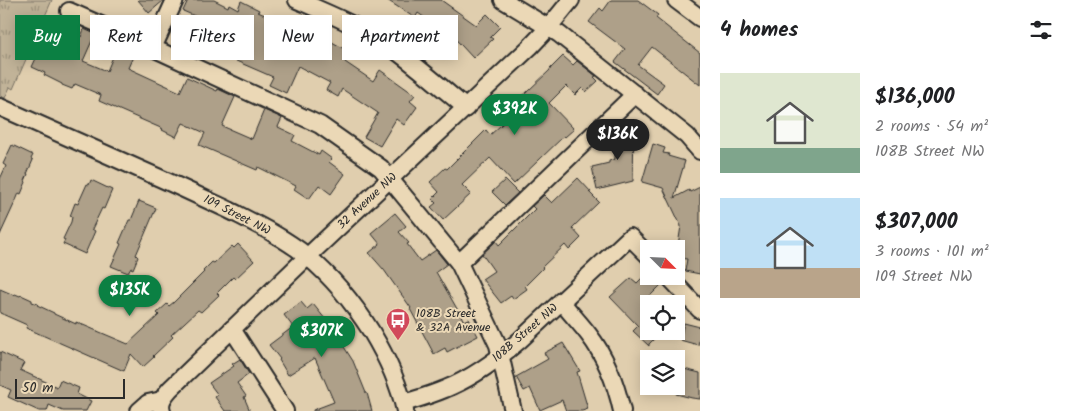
<!DOCTYPE html>
<html lang="en">
<head>
<meta charset="utf-8">
<style>
  :root { --surface:#fff; --page:#f2f2f2; --text:#202124; --muted:#757577; --accent:#0b8043 }
  body { margin:0; font-family:Kalam,sans-serif; background:var(--page); color:var(--text); height:100vh; display:flex; flex-direction:column; font-size:19px; white-space:nowrap }
  * { box-sizing:border-box; margin:0 }
  p { font-size:16px; color:var(--muted) }
  .icon { flex:none; width:28px; height:28px; fill:none; stroke:currentColor; stroke-width:2; stroke-linecap:round; stroke-linejoin:round }
  .map { position:relative; flex:1; overflow:hidden }
  .details { display:flex; flex-direction:column; background:var(--surface); width:375px }
  .details>* { flex:none }
  .hud { position:absolute; left:15px; top:15px; width:475px; height:45px; display:flex; gap:10px }
  .needle { width:32px; rotate:114deg }
  .buttons { position:absolute; left:640px; top:240px; display:grid; gap:10px }
  .buttons a { display:grid; place-items:center; width:45px; height:45px; border-radius:0px; background:var(--surface); box-shadow:0 2px 12px #0003; font-size:25px }
  .scale { position:absolute; left:15px; bottom:12px; width:110px; box-sizing:border-box; padding-left:5px; border:2px solid #2b2b2b; border-top:0; font-size:14px; line-height:18px; white-space:nowrap; color:#2b2b2b; -webkit-text-stroke:4px #ebd8b6; paint-order:stroke }
  .price { position:absolute; translate:-50% -42px; padding:0 11px; border-radius:18px; background:var(--accent); color:#fff; font-size:16px; line-height:32px; filter:drop-shadow(0 1px 2px #0008) }
  .price::after { content:''; position:absolute; left:50%; top:30px; width:15px; height:11px; margin-left:-8px; background:inherit; clip-path:polygon(0 0,100% 0,50% 100%) }
  .price.active { background:#222; color:#fff }
  ul { padding:0; list-style:none }
  li { display:flex; align-items:center; gap:15px; height:125px; padding:0 20px }
  li span { display:grid; place-items:center; flex:none; width:140px; height:100px; border-radius:0px; color:#555 }
  li>.icon { margin-inline-start:auto }
  span .icon { width:60px; height:60px; fill:#fffc; stroke-width:1 }
  li b { font-size:21px }
  h2 { display:flex; justify-content:space-between; align-items:center; height:60px; padding:0 20px; font-size:21px }
  .chip { padding:0 18px; border-radius:0px; background:var(--surface); box-shadow:0 2px 12px #0003; font-size:18px; line-height:45px }
  .chip.active { background:var(--accent); color:#fff }
  main { display:flex; flex:1; min-height:0 }
  .map>svg:first-child { display:block }
</style>
</head>
<body>
<main>
<div class="map">
<svg width="700" height="411" viewBox="0 0 700 411">
  <defs>
    <pattern id="grass-tufts" width="24" height="20" patternUnits="userSpaceOnUse" patternTransform="scale(1.25)"><rect width="24" height="20" fill="#c1b398"/><path d="M3 7l-1-3M5 7V3M7 7l1-3M15 17l-1-3M17 17v-4M19 17l1-3" fill="none" stroke="#9d927c"/></pattern>
  </defs>
  <rect width="100%" height="100%" fill="#e0ceae"/>
  <filter id="ink" filterUnits="userSpaceOnUse"><feTurbulence type="fractalNoise" baseFrequency=".02" numOctaves="2"/><feDisplacementMap in="SourceGraphic" scale="10" xChannelSelector="R" yChannelSelector="G"/><feConvolveMatrix kernelMatrix="1 2 1 2 8 2 1 2 1" color-interpolation-filters="sRGB"/></filter>
  <g filter="url(#ink)">
    <path fill="url(#grass-tufts)" stroke="#766f62" d="M 0,0 L 52,0 L 13,89 L 10,87 L 5,98 L 0,96 Z"/>
    <g fill="#aea089" stroke="#2b2b2b">
      <path d="M 138,0 L 164,0 L 149,13 Z"/>
      <path d="M 188,0 L 214,0 L 228,7 L 229,4 L 238,9 L 241,1 L 259,10 L 258,12 L 308,34 L 309,33 L 332,42 L 350,52 L 345,62 L 373,81 L 380,70 L 415,95 L 410,101 L 417,107 L 404,125 L 396,119 L 380,146 L 364,137 L 378,113 L 342,89 L 338,97 L 326,90 L 330,83 L 298,66 L 286,93 L 269,85 L 273,77 L 220,54 L 221,53 L 188,38 L 197,17 L 183,11 Z"/>
      <path d="M 387,0 L 441,0 L 476,25 L 487,14 L 500,27 L 490,37 L 493,39 L 473,58 L 449,32 L 444,38 L 435,31 L 438,27 L 418,13 L 415,18 Z"/>
      <path d="M 611,0 L 638,0 L 658,15 L 656,18 L 700,53 L 700,85 L 652,47 L 638,65 L 664,84 L 657,94 L 615,62 L 625,49 L 589,22 L 600,8 L 603,11 Z"/>
      <path d="M 44,20 L 81,37 L 84,29 L 95,34 L 83,61 L 107,71 L 118,45 L 135,52 L 128,68 L 180,92 L 187,77 L 217,91 L 218,89 L 235,97 L 222,126 L 252,139 L 264,110 L 282,118 L 278,127 L 295,135 L 292,141 L 319,155 L 321,151 L 332,159 L 329,162 L 345,174 L 331,194 L 319,185 L 309,199 L 294,189 L 296,186 L 258,167 L 257,170 L 199,145 L 205,133 L 183,123 L 176,137 L 162,130 L 163,129 L 99,101 L 101,95 L 75,84 L 72,89 L 62,85 L 62,84 L 44,75 L 45,73 L 32,67 L 44,41 L 36,37 Z"/>
      <path d="M 563,56 L 573,65 L 577,61 L 596,76 L 594,77 L 598,81 L 586,92 L 582,88 L 575,95 L 566,86 L 549,103 L 574,129 L 565,137 L 564,136 L 514,184 L 490,158 L 462,185 L 471,194 L 443,220 L 431,207 L 436,203 L 432,199 L 439,192 L 430,182 L 445,168 L 447,169 L 486,130 L 490,135 L 512,115 L 507,111 L 550,70 L 550,69 Z"/>
      <path d="M 617,125 L 634,126 L 633,181 L 597,190 L 592,167 L 609,163 L 609,161 L 615,159 L 615,127 Z"/>
      <path d="M 653,144 L 665,148 L 663,153 L 669,154 L 668,156 L 685,161 L 674,198 L 689,190 L 690,192 L 700,187 L 700,274 L 685,271 L 687,259 L 676,258 L 681,226 L 663,188 L 642,182 Z"/>
      <path d="M 12,145 L 33,155 L 31,159 L 33,160 L 27,174 L 28,174 L 25,181 L 26,182 L 21,194 L 19,193 L 17,198 L 0,235 L 0,179 L 6,166 L 3,164 Z"/>
      <path d="M 578,178 L 591,192 L 589,192 L 599,202 L 572,228 L 581,238 L 569,250 L 565,245 L 542,267 L 543,268 L 525,286 L 527,289 L 513,299 L 511,296 L 501,303 L 482,279 L 494,271 L 482,254 L 496,241 L 499,245 L 535,209 L 532,206 L 544,195 L 552,203 Z"/>
      <path d="M 91,180 L 112,190 L 104,209 L 102,208 L 92,229 L 95,231 L 85,254 L 63,244 L 65,240 L 63,239 L 71,222 L 72,217 L 70,216 L 75,203 L 78,204 L 87,184 L 89,185 Z"/>
      <path d="M 505,180 L 518,193 L 505,205 L 492,192 Z"/>
      <path d="M 139,201 L 156,208 L 136,255 L 138,257 L 133,269 L 131,268 L 128,273 L 111,266 L 121,244 L 119,243 L 129,220 L 131,220 Z"/>
      <path d="M 395,213 L 406,226 L 399,232 L 409,243 L 407,244 L 420,261 L 436,250 L 447,264 L 436,272 L 464,321 L 469,319 L 478,336 L 447,352 L 445,348 L 434,354 L 410,309 L 411,308 L 384,270 L 369,253 L 380,244 L 371,233 Z"/>
      <path d="M 238,244 L 254,261 L 235,279 L 233,277 L 217,293 L 219,295 L 201,312 L 198,310 L 171,335 L 173,337 L 153,356 L 154,357 L 143,367 L 131,354 L 124,371 L 26,328 L 27,325 L 0,313 L 0,289 L 14,295 L 15,294 L 20,296 L 21,295 L 32,300 L 32,302 L 38,304 L 37,305 L 54,313 L 54,314 L 76,324 L 76,322 L 128,344 L 159,315 L 157,313 L 167,304 L 169,306 L 174,302 L 204,272 L 203,271 L 212,262 L 214,263 L 232,246 L 234,248 Z"/>
      <path d="M 644,276 L 658,276 L 658,279 L 662,284 L 649,297 L 649,331 L 662,331 L 649,344 L 649,346 L 633,331 L 638,326 L 610,297 L 631,278 L 637,283 Z"/>
      <path d="M 301,302 L 307,309 L 313,304 L 330,325 L 353,361 L 366,393 L 367,393 L 372,411 L 313,411 L 313,410 L 334,402 L 315,358 L 288,375 L 279,360 L 280,359 L 269,345 L 293,327 L 284,315 Z"/>
      <path d="M 684,323 L 700,327 L 700,336 L 698,345 L 680,340 Z"/>
      <path d="M 563,343 L 580,371 L 577,372 L 588,409 L 582,411 L 566,411 L 562,400 L 540,410 L 530,388 L 524,391 L 516,377 L 548,359 L 544,353 Z"/>
      <path d="M 0,352 L 24,363 L 20,370 L 57,387 L 60,380 L 79,388 L 77,394 L 91,401 L 86,411 L 63,411 L 49,405 L 47,411 L 39,411 L 8,397 L 11,390 L 0,385 Z"/>
      <path d="M 240,359 L 249,374 L 237,383 L 246,396 L 244,397 L 250,411 L 225,411 L 215,397 L 218,395 L 209,383 L 234,366 L 232,364 Z"/>
      <path d="M 676,367 L 700,373 L 700,399 L 692,398 L 676,394 Z"/>
    </g>
    <g fill="none" stroke-linecap="round" stroke-linejoin="round">
      <defs>
        <g id="minor">
          <path d="M 297,0 C 327,13 361,27 388,45 C 415,64 441,87 466,108"/>
          <path d="M 503,0 L 559,34 L 687,136 L 700,151"/>
          <path d="M 676,0 L 700,18"/>
          <path d="M 69,11 L 153,48 L 320,125 L 381,168 L 459,263 L 498,345 L 513,411"/>
          <path d="M 153,48 L 175,0"/>
          <path d="M 0,107 C 51,130 102,152 153,175 C 178,186 203,198 229,210 C 256,224 283,237 307,256 C 332,277 354,304 371,331 C 386,356 399,383 405,411"/>
          <path d="M 459,263 L 635,94"/>
          <path d="M 668,276 L 700,310"/>
          <path d="M 561,301 C 570,313 580,323 589,335 C 606,357 616,384 622,411"/>
          <path d="M 232,329 L 285,411"/>
          <path d="M 404,403 C 417,399 431,395 445,389 C 473,378 498,359 520,340 L 630,237 L 649,256"/>
          <path d="M 139,411 L 148,403 L 162,400"/>
          <path d="M 162,411 C 159,402 164,396 170,389 L 307,257 L 530,47 L 549,27 L 571,0"/>
        </g>
      </defs>
      <use href="#minor" stroke="#2b2b2b" stroke-width="20"/>
      <use href="#minor" stroke="#ebd8b6" stroke-width="16"/>
    </g>
  </g>
  <defs>
    <symbol id="bus-pin" viewBox="-11 -11 22 30"><path d="M0 17L-7.5 6A9.5 9.5 0 1 1 7.5 6Z" fill="#d1495b" stroke="#ebd8b6"/><path d="M-5-6H5V4H4V6H2V4H-2V6H-4V4H-5ZM-3.5-4V0h7V-4ZM-3.5 1.2v1.5H-2V1.2ZM2 1.2v1.5H3.5V1.2Z" fill="#fff"/></symbol>
  </defs>
  <g fill-rule="evenodd">
    <use href="#bus-pin" x="384" y="306" width="28" height="38"/>
  </g>
  <g text-anchor="middle" dominant-baseline="central" stroke-width="4" stroke-linejoin="round" paint-order="stroke">
    <g font-size="12" fill="#2b2b2b" stroke="#ebd8b6">
      <text transform="translate(367 201) rotate(-43)">32 Avenue NW</text>
      <text transform="translate(237 215) rotate(27)">109 Street NW</text>
      <text transform="translate(525 333) rotate(-41)">108B Street NW</text>
    </g>
    <g font-size="12" fill="#2b2b2b" stroke="#ebd8b6" text-anchor="start">
      <text x="416" y="313">108B Street<tspan x="416" dy="14">&amp; 32A Avenue</tspan></text>
    </g>
  </g>
</svg>
<div class="buttons">
<a><svg class="needle" viewBox="-14 -14 28 28"><path d="M0-13l5 13h-10z" fill="#e53935"/><path d="M0 13l5-13h-10z" fill="#757577"/></svg></a>
<a><svg class="icon" aria-label="locate" viewBox="0 0 24 24"><circle cx="12" cy="12" r="6"/><path d="M12 2v4M12 18v4M2 12h4M18 12h4"/></svg></a>
<a><svg class="icon" aria-label="layers" viewBox="0 0 24 24"><path d="M12 4l9 5-9 5-9-5zM3 14l9 5 9-5"/></svg></a>
</div>
<div class="scale">50 m</div>
<b class="price" style="left:515px;top:136px">$392K</b>
<b class="price active" style="left:618px;top:161px">$136K</b>
<b class="price" style="left:130px;top:317px">$135K</b>
<b class="price" style="left:322px;top:358px">$307K</b>
<div class="hud">
<a class="chip active">Buy</a>
<a class="chip">Rent</a>
<a class="chip">Filters</a>
<a class="chip">New</a>
<a class="chip">Apartment</a>
</div>
</div>
<section class="details">
<h2>4 homes<svg class="icon" aria-label="filters" viewBox="0 0 24 24"><path d="M4 7h16M4 17h16"/><circle cx="9" cy="7" r="2"/><circle cx="15" cy="17" r="2"/></svg></h2>
<ul>
<li><span style="background:linear-gradient(#dfe7d0 75%,#7fa58c 0)"><svg class="icon" aria-label="home" viewBox="0 0 24 24"><path d="M3 11l9-7 9 7M6 9v11h12V9"/></svg></span><div><b>$136,000</b><p>2 rooms · 54 m²</p><p>108B Street NW</p></div></li>
<li><span style="background:linear-gradient(#bfe0f5 70%,#b9a48a 0)"><svg class="icon" aria-label="home" viewBox="0 0 24 24"><path d="M3 11l9-7 9 7M6 9v11h12V9"/></svg></span><div><b>$307,000</b><p>3 rooms · 101 m²</p><p>109 Street NW</p></div></li>
</ul>
</section>
</main>
</body>
</html>
